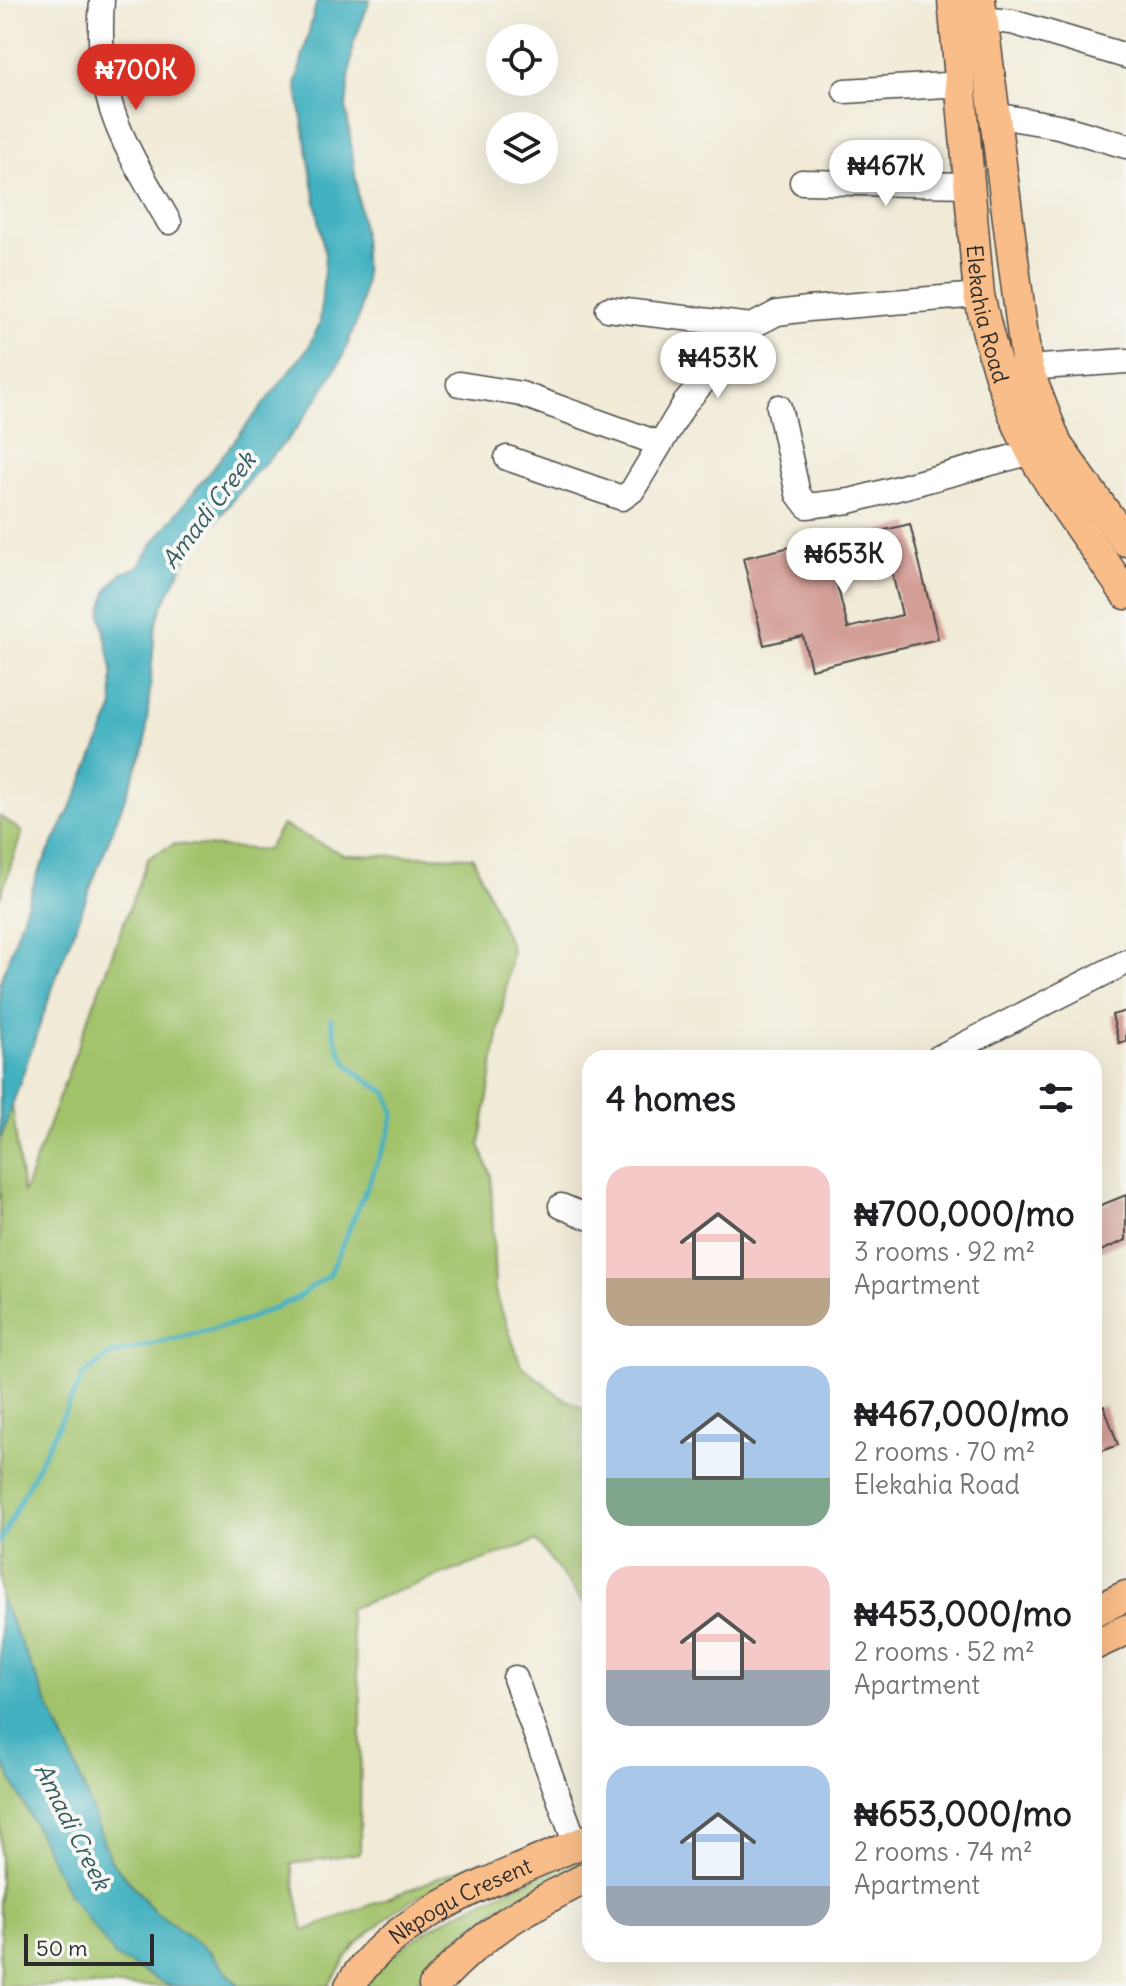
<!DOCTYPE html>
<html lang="en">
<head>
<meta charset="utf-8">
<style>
  :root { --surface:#fff; --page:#f6f6f6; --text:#202124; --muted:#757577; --accent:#d93025 }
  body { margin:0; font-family:Delius,sans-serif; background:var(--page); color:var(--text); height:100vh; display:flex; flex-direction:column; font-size:30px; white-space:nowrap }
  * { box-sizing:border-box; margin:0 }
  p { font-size:26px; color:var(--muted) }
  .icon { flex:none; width:44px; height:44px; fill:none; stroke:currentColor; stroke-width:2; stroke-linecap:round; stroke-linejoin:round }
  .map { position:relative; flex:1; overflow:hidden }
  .side { position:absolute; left:582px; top:1050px; width:520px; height:912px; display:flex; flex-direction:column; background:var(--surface); border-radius:24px; box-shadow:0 8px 32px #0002 }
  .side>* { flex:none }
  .buttons { position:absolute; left:486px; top:24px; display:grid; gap:16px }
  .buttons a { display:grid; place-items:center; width:72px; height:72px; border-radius:50%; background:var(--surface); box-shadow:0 8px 32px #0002; font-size:40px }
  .scale { position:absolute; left:24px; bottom:20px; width:130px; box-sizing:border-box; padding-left:8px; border:4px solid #2b2b2b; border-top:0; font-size:22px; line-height:28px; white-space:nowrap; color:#2b2b2b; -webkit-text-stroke:6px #f6f6f2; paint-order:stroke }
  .price { position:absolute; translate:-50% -68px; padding:0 18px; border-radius:28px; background:#fff; color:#222; font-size:26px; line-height:52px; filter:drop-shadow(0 2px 4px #0008) }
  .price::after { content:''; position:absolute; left:50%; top:48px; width:24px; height:18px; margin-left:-12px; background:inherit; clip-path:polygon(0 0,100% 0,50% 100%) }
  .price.active { background:var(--accent); color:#fff }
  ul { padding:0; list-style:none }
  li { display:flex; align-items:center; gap:24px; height:200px; padding:0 24px }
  li span { display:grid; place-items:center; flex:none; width:224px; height:160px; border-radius:24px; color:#555 }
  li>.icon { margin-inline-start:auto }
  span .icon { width:96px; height:96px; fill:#fffc; stroke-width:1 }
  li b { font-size:34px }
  h2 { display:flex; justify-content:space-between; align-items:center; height:96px; padding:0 24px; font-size:34px }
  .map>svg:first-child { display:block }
</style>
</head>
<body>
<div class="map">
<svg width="1126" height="1986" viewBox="0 0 1126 1986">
  <rect width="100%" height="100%" fill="#f6f6f2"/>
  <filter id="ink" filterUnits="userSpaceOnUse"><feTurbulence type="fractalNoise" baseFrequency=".0125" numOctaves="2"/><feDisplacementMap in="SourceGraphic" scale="16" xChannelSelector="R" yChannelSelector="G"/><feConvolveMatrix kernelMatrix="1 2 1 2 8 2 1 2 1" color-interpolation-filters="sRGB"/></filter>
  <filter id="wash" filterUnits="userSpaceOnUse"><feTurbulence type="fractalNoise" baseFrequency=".006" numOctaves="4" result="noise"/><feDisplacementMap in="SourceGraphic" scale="32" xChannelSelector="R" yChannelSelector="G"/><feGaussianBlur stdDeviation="1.8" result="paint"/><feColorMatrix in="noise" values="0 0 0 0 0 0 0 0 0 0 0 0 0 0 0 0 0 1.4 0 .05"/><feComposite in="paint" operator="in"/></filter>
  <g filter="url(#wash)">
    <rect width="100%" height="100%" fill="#f1ead6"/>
    <g fill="#a2c26a" stroke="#66764a" stroke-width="2">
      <path d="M 0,816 L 22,832 L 0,898 Z"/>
      <path d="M 282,825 L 344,855 L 473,857 L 512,950 L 480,1145 L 491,1176 L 495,1291 L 521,1365 L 561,1397 L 590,1412 L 590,1611 L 536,1541 L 348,1609 L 361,1699 L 360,1853 L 291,1864 L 304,1931 L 484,1860 L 400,1907 L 355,1945 L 328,1986 L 239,1986 L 210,1952 L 155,1912 L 110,1859 L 74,1762 L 0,1597 L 0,1140 L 12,1103 L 23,1194 L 148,858 L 174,844 L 267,850 Z"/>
      <path d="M 0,1756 L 69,1895 L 149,1973 L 170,1986 L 0,1986 Z"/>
      <path d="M 590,1855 L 590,1862 C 524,1893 456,1922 414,1986 L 364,1986 C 415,1919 514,1889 590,1855 Z"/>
    </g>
    <g fill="#43b1c0" stroke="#376e76" stroke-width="2">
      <path d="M 317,0 L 370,0 L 353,45 L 346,107 L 363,233 L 365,279 L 360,313 L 342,358 L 320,395 L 290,437 L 253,475 L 187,557 L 162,606 L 155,629 L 145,746 L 61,964 L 0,1140 L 0,984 L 37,875 L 77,795 L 113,709 L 112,669 L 101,613 L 108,589 L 122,573 L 138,567 L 154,542 L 308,348 L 320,323 L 325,256 L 296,83 Z"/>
      <path d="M 0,1597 L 74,1762 L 110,1859 L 155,1912 L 210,1952 L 239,1986 L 170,1986 L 116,1957 L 69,1895 L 0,1756 Z"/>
    </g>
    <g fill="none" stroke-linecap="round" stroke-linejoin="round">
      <path stroke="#43b1c0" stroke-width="5" d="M 0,1541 L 83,1376 L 109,1355 L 241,1322 L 295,1299 L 330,1274 L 389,1135 L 394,1112 L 387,1093 C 349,1068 340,1065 331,1019"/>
    </g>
    <g id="blocks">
      <g fill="#d39e96" fill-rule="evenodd">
        <path d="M 910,524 L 938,639 L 811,669 L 803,636 L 764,645 L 743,558 L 825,539 L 826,544 ZM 889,560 L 902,615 L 848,628 L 834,573 Z"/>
        <path d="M 1126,1011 L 1126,1041 L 1119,1043 L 1112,1015 Z"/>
        <path d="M 1126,1195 L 1126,1240 L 1094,1254 L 1094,1208 Z"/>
        <path d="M 1104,1406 L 1118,1445 L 1099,1452 L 1094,1440 L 1094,1410 Z"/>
      </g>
    </g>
  </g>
  <g filter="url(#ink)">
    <use href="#blocks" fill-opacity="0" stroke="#494845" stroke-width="2"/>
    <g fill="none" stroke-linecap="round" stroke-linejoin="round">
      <defs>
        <g id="minor">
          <path d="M 102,0 C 95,102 120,137 169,222"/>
          <path d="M 982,19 L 1012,22 L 1126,56"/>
          <path d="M 845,91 L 962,84"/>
          <path d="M 994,115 L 1058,126 L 1126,146"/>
          <path d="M 802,182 L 971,185"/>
          <path d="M 608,309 L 752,326"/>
          <path d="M 1027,368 L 1126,361"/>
          <path d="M 459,384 L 521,394 L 660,444"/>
          <path d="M 779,407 L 798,494 L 807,506 L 850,501 L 1032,452"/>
          <path d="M 507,458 L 622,498 L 632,491 L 685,403 L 752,326 L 777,313 L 808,309 L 979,295"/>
          <path d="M 938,1058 L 1126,962"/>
          <path d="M 561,1206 L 590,1218"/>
          <path d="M 515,1678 L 576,1845"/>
        </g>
        <g id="major">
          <path id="s1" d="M 953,0 L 979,295 C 991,349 1005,403 1031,451 C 1058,501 1095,547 1126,594"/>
          <path d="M 980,0 L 1027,368 L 1057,445 L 1126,541"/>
          <path d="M 1094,1611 L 1126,1596"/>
          <path d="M 1094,1645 L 1126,1630"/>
          <path id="s2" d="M 350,1986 C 394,1911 512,1874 590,1839"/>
          <path d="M 434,1986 C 485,1930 524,1909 590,1876"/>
        </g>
      </defs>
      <use href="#minor" stroke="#494845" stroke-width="27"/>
      <use href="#major" stroke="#494845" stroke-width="33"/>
      <use href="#minor" stroke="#fff" stroke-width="24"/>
      <use href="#major" stroke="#f8bd89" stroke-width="30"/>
    </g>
  </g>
  <g text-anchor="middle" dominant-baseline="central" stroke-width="8" stroke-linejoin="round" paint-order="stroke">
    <g font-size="22" fill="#2b2b2b" stroke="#f6f6f2">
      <text stroke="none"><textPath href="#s1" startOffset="316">Elekahia Road</textPath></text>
      <text stroke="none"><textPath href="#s2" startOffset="142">Nkpogu Cresent</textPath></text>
    </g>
    <g font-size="24" font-style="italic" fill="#335a5f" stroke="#f6f6f2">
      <text transform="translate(208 510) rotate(-53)">Amadi Creek</text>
      <text transform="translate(73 1826) rotate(63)">Amadi Creek</text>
    </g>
  </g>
</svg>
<div class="buttons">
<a><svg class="icon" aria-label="locate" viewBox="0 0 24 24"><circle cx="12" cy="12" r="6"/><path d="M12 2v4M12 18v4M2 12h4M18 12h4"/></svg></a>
<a><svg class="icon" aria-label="layers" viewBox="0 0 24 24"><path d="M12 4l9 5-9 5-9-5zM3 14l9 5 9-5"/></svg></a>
</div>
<div class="scale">50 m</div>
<b class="price active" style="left:136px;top:112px">₦700K</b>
<b class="price" style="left:886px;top:208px">₦467K</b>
<b class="price" style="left:718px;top:400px">₦453K</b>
<b class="price" style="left:844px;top:596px">₦653K</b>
<section class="side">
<h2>4 homes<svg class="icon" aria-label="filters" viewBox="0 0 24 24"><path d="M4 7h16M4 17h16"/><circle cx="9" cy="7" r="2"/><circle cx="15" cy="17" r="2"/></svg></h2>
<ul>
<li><span style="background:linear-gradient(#f6c9c9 70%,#b9a48a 0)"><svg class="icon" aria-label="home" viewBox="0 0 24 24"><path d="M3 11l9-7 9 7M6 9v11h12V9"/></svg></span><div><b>₦700,000/mo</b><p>3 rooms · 92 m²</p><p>Apartment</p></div></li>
<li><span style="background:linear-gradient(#a9c7e8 70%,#7fa58c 0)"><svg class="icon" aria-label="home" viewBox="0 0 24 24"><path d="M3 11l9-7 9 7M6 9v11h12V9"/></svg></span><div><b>₦467,000/mo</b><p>2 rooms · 70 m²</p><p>Elekahia Road</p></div></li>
<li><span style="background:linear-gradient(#f6c9c9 65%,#9aa5b1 0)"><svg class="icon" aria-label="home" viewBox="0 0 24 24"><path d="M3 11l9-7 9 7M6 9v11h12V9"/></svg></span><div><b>₦453,000/mo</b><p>2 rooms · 52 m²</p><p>Apartment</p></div></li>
<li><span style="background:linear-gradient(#a9c7e8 75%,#9aa5b1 0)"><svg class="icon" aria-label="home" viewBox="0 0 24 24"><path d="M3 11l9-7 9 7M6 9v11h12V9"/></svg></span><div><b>₦653,000/mo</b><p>2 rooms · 74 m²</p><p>Apartment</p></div></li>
</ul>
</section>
</div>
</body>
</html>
